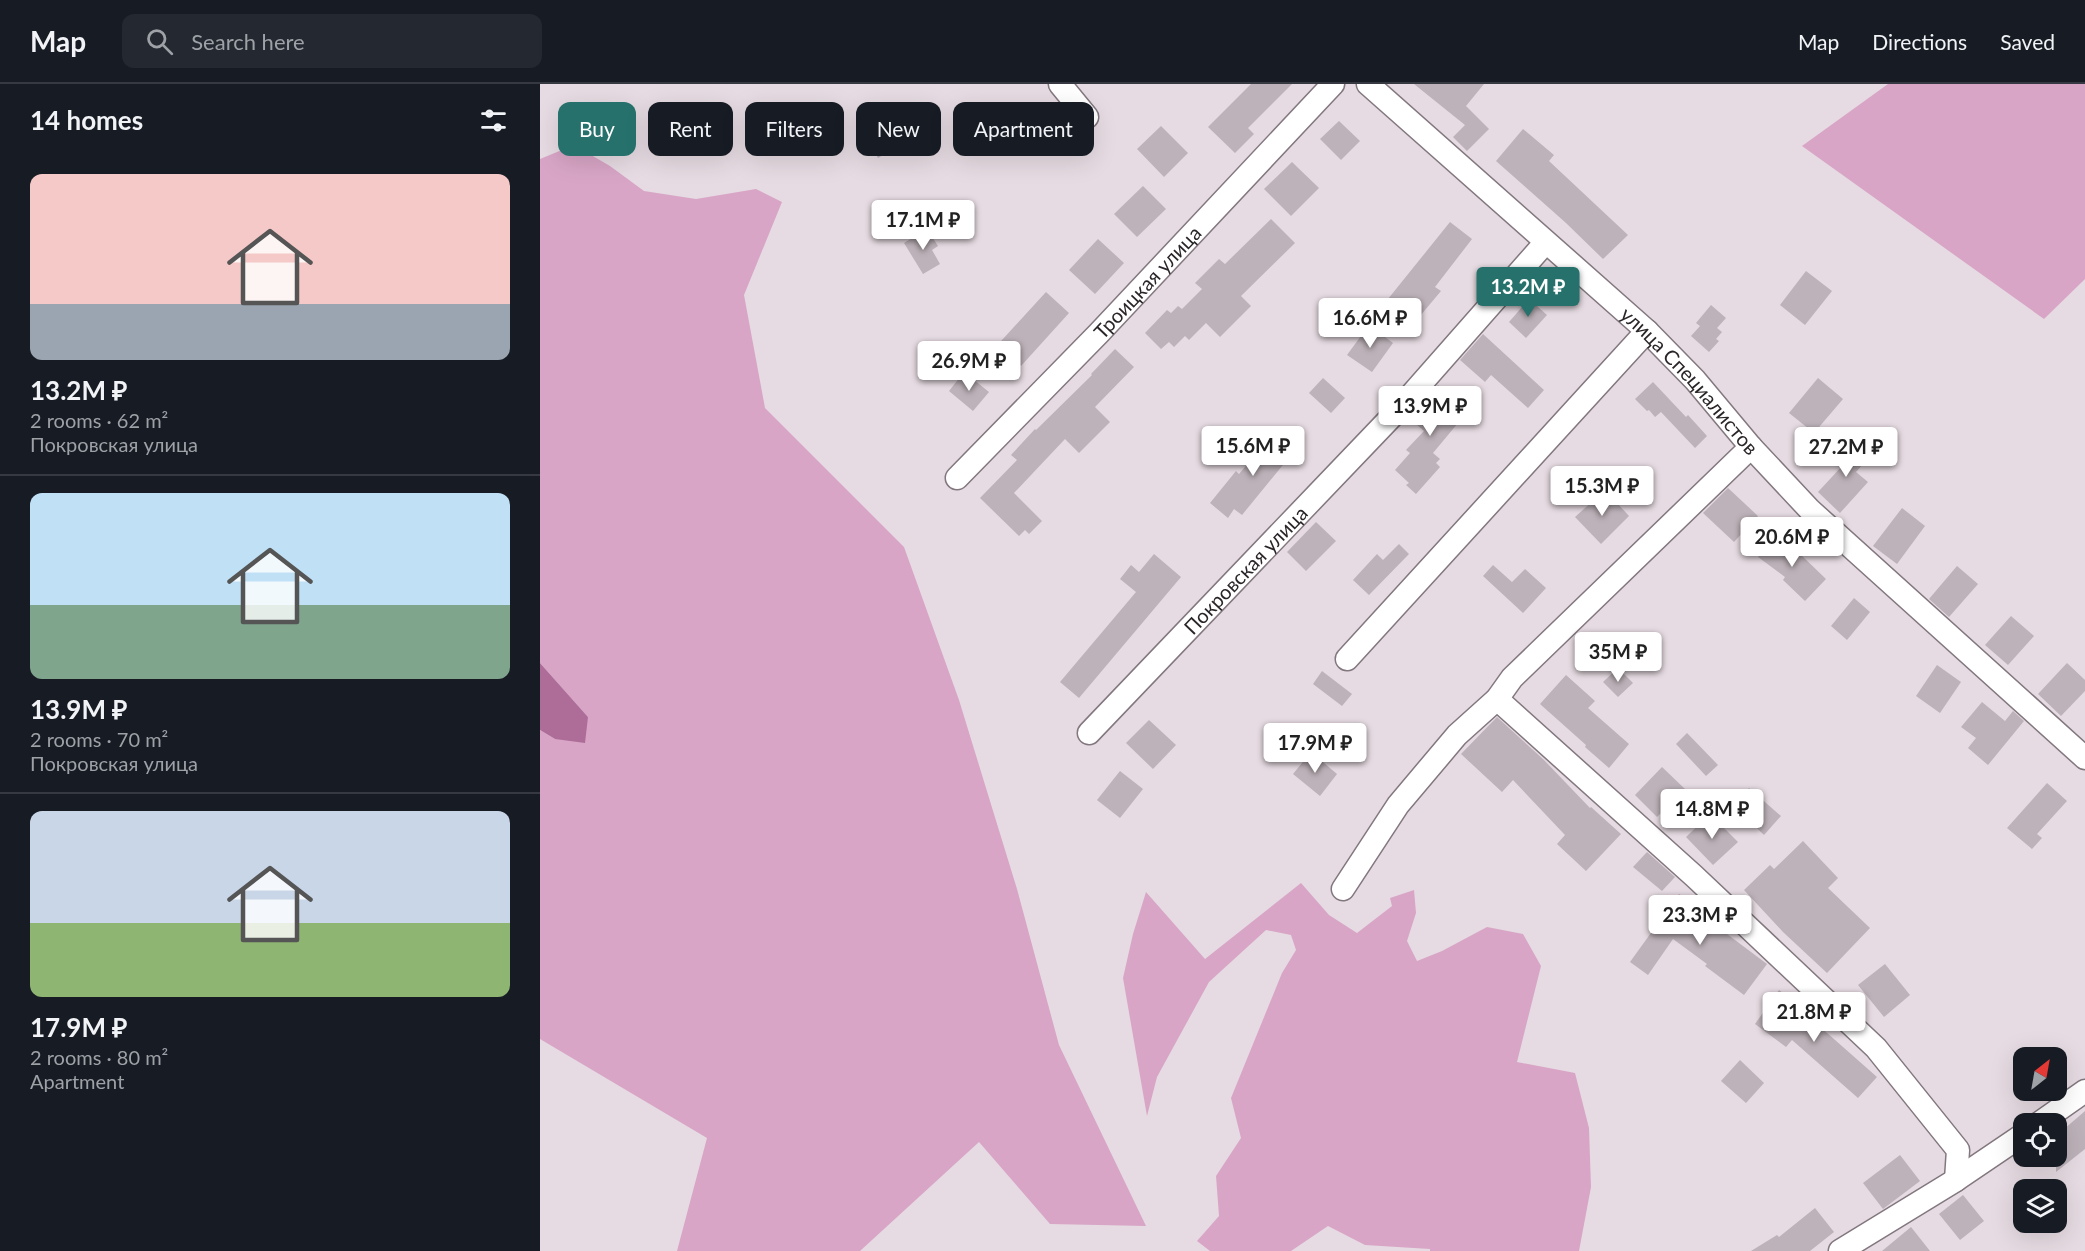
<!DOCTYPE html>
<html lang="en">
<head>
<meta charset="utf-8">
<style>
  :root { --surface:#171b24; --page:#242831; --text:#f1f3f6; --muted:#9ea1a6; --line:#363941; --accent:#27716c }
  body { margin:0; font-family:Lato,sans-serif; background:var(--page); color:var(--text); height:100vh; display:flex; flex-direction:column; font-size:22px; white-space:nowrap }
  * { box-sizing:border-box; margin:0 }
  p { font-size:20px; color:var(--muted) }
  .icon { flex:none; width:33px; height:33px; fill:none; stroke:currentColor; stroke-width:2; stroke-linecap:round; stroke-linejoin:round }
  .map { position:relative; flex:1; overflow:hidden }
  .sheet { display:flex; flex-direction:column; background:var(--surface); width:540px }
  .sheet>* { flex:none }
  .hud { position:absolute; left:18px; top:18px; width:570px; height:54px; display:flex; gap:12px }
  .needle { width:39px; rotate:31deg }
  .fabs { position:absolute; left:1473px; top:963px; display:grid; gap:12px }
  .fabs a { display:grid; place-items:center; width:54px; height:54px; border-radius:12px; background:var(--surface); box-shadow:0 6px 24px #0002; font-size:30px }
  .price { position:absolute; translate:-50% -51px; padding:0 14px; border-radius:6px; background:#fff; color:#222; font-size:20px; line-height:39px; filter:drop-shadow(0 2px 3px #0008) }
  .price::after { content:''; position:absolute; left:50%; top:36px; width:18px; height:14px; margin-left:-9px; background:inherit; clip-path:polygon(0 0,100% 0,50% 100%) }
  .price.selected { background:var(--accent); color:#fff }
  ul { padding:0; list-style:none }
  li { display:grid; align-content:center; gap:12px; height:318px; padding:0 30px }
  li+li { border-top:2px solid var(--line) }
  li span { display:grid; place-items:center; height:186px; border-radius:12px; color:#555 }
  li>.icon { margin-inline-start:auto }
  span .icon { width:108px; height:108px; fill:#fffc; stroke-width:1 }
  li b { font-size:26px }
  h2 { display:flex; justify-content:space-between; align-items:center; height:72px; padding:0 30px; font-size:26px }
  .tag { padding:0 21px; border-radius:12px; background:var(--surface); box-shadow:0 6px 24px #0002; font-size:21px; line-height:54px }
  .tag.selected { background:var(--accent); color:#fff }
  header { display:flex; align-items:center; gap:36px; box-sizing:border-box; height:84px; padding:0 30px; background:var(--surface); border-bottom:2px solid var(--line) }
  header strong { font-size:28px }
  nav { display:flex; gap:33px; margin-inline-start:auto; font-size:21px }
  .search { width:420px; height:54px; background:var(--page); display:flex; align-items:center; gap:15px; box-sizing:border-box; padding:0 21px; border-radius:12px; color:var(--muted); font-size:22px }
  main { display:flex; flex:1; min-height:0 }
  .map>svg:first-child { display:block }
</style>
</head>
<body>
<header>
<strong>Map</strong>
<div class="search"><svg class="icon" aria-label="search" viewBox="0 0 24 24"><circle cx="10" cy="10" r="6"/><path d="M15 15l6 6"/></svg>Search here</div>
<nav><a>Map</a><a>Directions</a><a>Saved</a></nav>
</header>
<main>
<section class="sheet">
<h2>14 homes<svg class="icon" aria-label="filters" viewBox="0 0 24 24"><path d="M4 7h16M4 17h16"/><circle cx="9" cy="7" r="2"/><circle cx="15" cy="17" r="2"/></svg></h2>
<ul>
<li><span style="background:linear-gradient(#f6c9c9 70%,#9aa5b1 0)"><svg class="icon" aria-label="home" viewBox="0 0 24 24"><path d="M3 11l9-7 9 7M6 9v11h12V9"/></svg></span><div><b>13.2M ₽</b><p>2 rooms · 62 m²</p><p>Покровская улица</p></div></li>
<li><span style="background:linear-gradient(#bfe0f5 60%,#7fa58c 0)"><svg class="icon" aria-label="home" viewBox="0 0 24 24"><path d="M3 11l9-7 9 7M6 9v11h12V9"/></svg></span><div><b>13.9M ₽</b><p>2 rooms · 70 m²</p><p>Покровская улица</p></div></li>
<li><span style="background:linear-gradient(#c9d6e8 60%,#8fb573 0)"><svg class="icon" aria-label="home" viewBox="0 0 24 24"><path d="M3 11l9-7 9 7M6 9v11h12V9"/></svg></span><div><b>17.9M ₽</b><p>2 rooms · 80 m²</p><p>Apartment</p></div></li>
</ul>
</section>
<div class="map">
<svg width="1545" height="1167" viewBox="0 0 1545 1167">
  <rect width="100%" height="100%" fill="#e6dbe2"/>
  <g fill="#d8a5c6">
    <path d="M 1348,0 L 1545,0 L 1545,195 L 1504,235 L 1262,62 Z"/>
    <path d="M 34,61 L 70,82 L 104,107 L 156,115 L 216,105 L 242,118 L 204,211 L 225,324 L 364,463 L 419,616 L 477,805 L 519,961 L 606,1142 L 510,1140 L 439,1058 L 320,1167 L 137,1167 L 167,1054 L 0,955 L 0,646 L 15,655 L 48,633 L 0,579 L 0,75 Z"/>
    <path d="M 761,799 L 789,831 L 817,849 L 852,822 L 850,814 L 874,806 L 876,829 L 867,857 L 877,877 L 902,867 L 947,843 L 983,850 L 1001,882 L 977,978 L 1035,989 L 1049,1044 L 1051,1103 L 1039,1167 L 890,1167 L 890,1165 L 825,1161 L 788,1142 L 751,1167 L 670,1167 L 657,1157 L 679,1132 L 676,1092 L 701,1054 L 691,1014 L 742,889 L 756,866 L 751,851 L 726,846 L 669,898 L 617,993 L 607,1032 L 583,894 L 593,850 L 606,808 L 665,875 Z"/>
  </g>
  <path fill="#ae6d99" d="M 0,579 L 48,633 L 45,659 L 15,655 L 0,646 Z"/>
  <g fill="#bdb2b9">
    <path d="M 711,0 L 752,0 L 708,44 L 714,50 L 695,69 L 668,43 Z"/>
    <path d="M 874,0 L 944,0 L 926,22 L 949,45 L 927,67 L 913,53 L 925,41 Z"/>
    <path d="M 363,30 L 376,51 L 338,74 L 325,53 Z"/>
    <path d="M 799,37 L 820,57 L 801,76 L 780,55 Z"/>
    <path d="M 621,42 L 648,69 L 624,93 L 597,65 Z"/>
    <path d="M 983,45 L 1014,71 L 1009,77 L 1088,151 L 1063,175 L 1026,139 L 956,77 Z"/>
    <path d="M 752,78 L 779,104 L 751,132 L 724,105 Z"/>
    <path d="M 603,102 L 626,125 L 597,153 L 574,130 Z"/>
    <path d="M 731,135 L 755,159 L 701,212 L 711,222 L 680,253 L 666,239 L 649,256 L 645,252 L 634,263 L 629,258 L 621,265 L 605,249 L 627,226 L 631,229 L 638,222 L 642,225 L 662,205 L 655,199 L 679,175 L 685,180 Z"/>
    <path d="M 910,138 L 932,155 L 895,203 L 901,207 L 880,232 L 870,223 L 864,229 L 848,215 Z"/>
    <path d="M 387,145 L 398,162 L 392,166 L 400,180 L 383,190 L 364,159 Z"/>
    <path d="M 558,155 L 584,179 L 555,210 L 529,186 Z"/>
    <path d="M 1266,187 L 1292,207 L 1265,241 L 1240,221 Z"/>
    <path d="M 506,208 L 529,229 L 481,282 L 477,278 L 470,286 L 451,268 Z"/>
    <path d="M 989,215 L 1007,231 L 986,254 L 969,238 Z"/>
    <path d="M 1171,221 L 1186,234 L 1177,244 L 1182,248 L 1176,255 L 1179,257 L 1169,268 L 1151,252 L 1160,242 L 1156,239 Z"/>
    <path d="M 829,241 L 853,259 L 832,288 L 807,271 Z"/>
    <path d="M 943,250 L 1004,306 L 988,324 L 951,291 L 945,298 L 920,276 Z"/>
    <path d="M 575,265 L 594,283 L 555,323 L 570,338 L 539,369 L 525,355 L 474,409 L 502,437 L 489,450 L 485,446 L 479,452 L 440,414 L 477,376 L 471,371 L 495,345 L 496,346 L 552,291 L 551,290 Z"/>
    <path d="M 424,288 L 449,308 L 433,327 L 409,307 Z"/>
    <path d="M 783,294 L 805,314 L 791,329 L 769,309 Z"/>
    <path d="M 1278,294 L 1303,315 L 1274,349 L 1249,329 Z"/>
    <path d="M 1113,298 L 1146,333 L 1148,331 L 1167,352 L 1155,364 L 1121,328 L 1115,333 L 1109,326 L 1107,327 L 1095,315 Z"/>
    <path d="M 898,301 L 928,327 L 893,369 L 900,375 L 896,379 L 900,383 L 876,410 L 866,401 L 869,399 L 855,386 L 870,369 L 866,366 L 884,347 L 869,334 Z"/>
    <path d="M 735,348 L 756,365 L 702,431 L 694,425 L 688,434 L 670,419 L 696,387 L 699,390 Z"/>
    <path d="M 1315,356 L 1331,371 L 1316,388 L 1328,398 L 1300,429 L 1278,408 L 1303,381 L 1297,376 Z"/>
    <path d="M 1188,404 L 1218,432 L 1194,458 L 1163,429 Z"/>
    <path d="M 1065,406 L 1089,432 L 1061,460 L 1035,433 Z"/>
    <path d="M 1362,424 L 1385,442 L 1357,480 L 1333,462 Z"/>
    <path d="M 776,438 L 796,457 L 766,487 L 747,468 Z"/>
    <path d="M 1235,451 L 1257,467 L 1286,495 L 1265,517 L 1243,496 L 1245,493 L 1218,473 Z"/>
    <path d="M 859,460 L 869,470 L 829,511 L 813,496 L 837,470 L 843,476 Z"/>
    <path d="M 614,470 L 641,493 L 539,614 L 520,598 L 596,508 L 580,495 L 591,481 L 599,488 Z"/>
    <path d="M 953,481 L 972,498 L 985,485 L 1006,504 L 983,529 L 943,492 Z"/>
    <path d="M 1417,482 L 1438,500 L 1409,533 L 1389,515 Z"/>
    <path d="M 1314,514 L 1330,528 L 1307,556 L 1291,542 Z"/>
    <path d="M 1471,532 L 1494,552 L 1468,581 L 1445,561 Z"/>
    <path d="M 1527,579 L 1545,596 L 1545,607 L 1521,632 L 1498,610 Z"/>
    <path d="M 1397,581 L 1421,598 L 1400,629 L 1376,612 Z"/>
    <path d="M 1078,584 L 1093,599 L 1078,613 L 1063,598 Z"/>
    <path d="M 782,587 L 812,610 L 802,622 L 773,600 Z"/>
    <path d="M 1026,591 L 1055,617 L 1048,624 L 1089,660 L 1069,684 L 1045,663 L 1046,661 L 1000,620 Z"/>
    <path d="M 1442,618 L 1465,637 L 1473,627 L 1484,637 L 1448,681 L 1428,664 L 1436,654 L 1421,643 Z"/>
    <path d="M 957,633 L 1004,676 L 1050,724 L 1051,723 L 1081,750 L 1046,787 L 1017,760 L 1025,751 L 973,696 L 962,708 L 921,670 Z"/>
    <path d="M 609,636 L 636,661 L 613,685 L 586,659 Z"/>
    <path d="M 1147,649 L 1178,681 L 1166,692 L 1136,660 Z"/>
    <path d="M 771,668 L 797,690 L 780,712 L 753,690 Z"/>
    <path d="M 1122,683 L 1145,705 L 1117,733 L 1095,711 Z"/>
    <path d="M 580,687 L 603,705 L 580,734 L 557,716 Z"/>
    <path d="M 1507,699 L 1527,717 L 1497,750 L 1502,754 L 1492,765 L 1467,744 Z"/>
    <path d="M 1209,704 L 1241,732 L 1224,751 L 1194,722 Z"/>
    <path d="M 1170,730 L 1198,758 L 1173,781 L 1146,753 Z"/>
    <path d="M 1263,757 L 1298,794 L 1288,804 L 1330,844 L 1287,889 L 1243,848 L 1204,806 L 1230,781 L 1234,785 Z"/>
    <path d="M 1107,768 L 1135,793 L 1122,807 L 1093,783 Z"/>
    <path d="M 1139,810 L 1163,827 L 1179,844 L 1227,880 L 1204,911 L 1165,882 L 1167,880 L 1133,855 L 1108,891 L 1090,878 Z"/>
    <path d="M 1345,880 L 1370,911 L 1344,933 L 1318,901 Z"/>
    <path d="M 1239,906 L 1271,930 L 1269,933 L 1337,993 L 1318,1014 L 1252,956 L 1246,963 L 1215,940 Z"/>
    <path d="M 1200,976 L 1224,999 L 1206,1019 L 1181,997 Z"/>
    <path d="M 1545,1027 L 1545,1065 L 1516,1088 L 1516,1052 Z"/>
    <path d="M 1360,1071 L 1380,1097 L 1343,1125 L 1323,1099 Z"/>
    <path d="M 1423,1111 L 1444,1137 L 1420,1156 L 1399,1130 Z"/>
    <path d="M 1275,1124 L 1294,1148 L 1270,1167 L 1211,1167 L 1237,1151 L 1239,1153 Z"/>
    <path d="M 1371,1143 L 1390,1167 L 1342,1167 Z"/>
  </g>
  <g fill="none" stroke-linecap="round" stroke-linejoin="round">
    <defs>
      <g id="minor">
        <path d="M 520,0 L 547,33"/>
        <path id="s1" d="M 828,0 L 1107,247 L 1155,296 L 1211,363 L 1270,426 L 1545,674"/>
        <path id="s2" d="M 417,394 L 559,249 L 793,0"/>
        <path d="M 807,575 L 1107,247"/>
        <path d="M 957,615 L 1154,792 L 1336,964 L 1418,1066 L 1416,1096"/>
        <path id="s3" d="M 549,649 L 857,327 L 1005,159"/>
        <path d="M 803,805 L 858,721 L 917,651 L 957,615 L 972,594 L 1211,363"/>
        <path d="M 1498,1040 L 1545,1007"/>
        <path d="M 1300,1167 L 1416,1096 L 1484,1050"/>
      </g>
    </defs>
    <use href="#minor" stroke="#82777e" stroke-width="25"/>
    <use href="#minor" stroke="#fff" stroke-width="22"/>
  </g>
  <g text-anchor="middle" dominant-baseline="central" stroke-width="4.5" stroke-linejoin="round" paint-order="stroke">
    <g font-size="20" fill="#2a2528" stroke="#f4e8ef">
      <text stroke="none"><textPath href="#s2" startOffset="273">Троицкая улица</textPath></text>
      <text stroke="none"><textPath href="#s1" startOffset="438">улица Специалистов</textPath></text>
      <text stroke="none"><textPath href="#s3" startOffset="226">Покровская улица</textPath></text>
    </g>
  </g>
</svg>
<div class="fabs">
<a><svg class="needle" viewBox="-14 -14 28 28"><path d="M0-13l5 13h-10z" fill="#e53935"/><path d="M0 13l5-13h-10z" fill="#9ea1a6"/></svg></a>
<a><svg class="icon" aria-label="locate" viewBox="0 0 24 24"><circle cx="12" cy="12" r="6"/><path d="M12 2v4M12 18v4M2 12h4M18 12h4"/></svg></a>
<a><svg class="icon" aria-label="layers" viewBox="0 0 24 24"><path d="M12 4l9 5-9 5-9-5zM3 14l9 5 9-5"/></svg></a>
</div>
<b class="price" style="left:383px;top:167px">17.1M ₽</b>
<b class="price selected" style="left:988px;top:234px">13.2M ₽</b>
<b class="price" style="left:830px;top:265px">16.6M ₽</b>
<b class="price" style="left:429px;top:308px">26.9M ₽</b>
<b class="price" style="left:890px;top:353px">13.9M ₽</b>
<b class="price" style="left:713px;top:393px">15.6M ₽</b>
<b class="price" style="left:1306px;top:394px">27.2M ₽</b>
<b class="price" style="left:1062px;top:433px">15.3M ₽</b>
<b class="price" style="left:1252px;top:484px">20.6M ₽</b>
<b class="price" style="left:1078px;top:599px">35M ₽</b>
<b class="price" style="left:775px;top:690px">17.9M ₽</b>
<b class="price" style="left:1172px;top:756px">14.8M ₽</b>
<b class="price" style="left:1160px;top:862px">23.3M ₽</b>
<b class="price" style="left:1274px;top:959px">21.8M ₽</b>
<div class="hud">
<a class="tag selected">Buy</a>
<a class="tag">Rent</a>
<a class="tag">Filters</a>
<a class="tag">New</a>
<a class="tag">Apartment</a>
</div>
</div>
</main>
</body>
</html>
